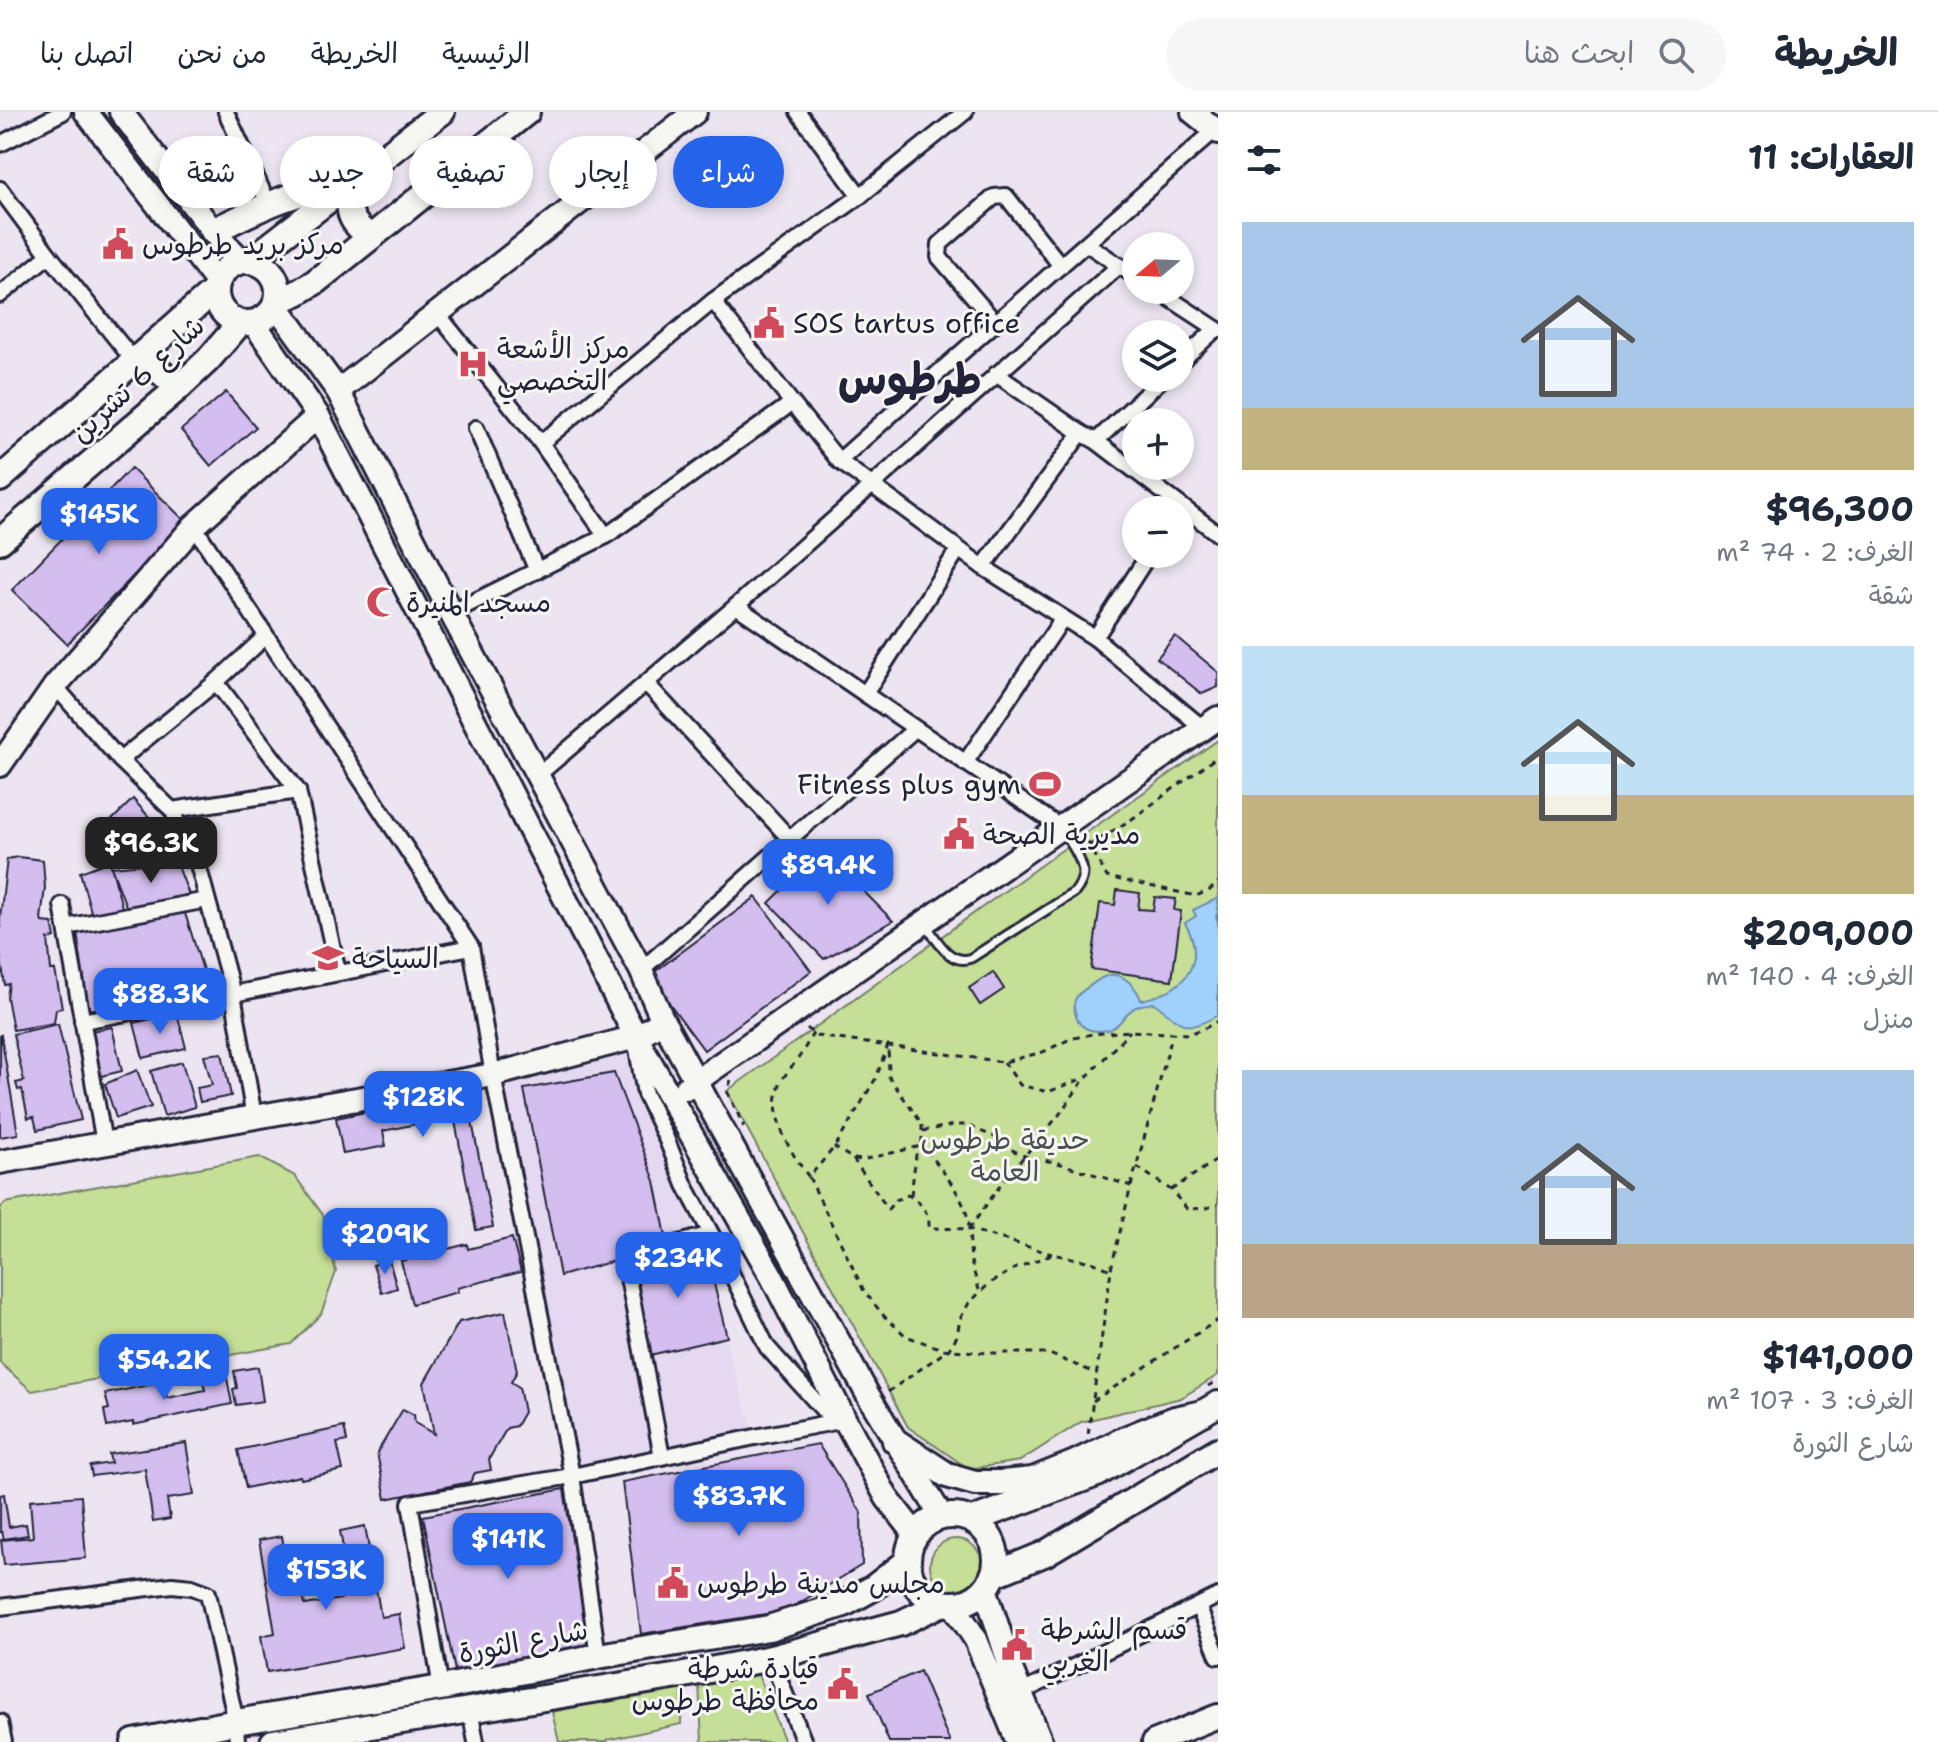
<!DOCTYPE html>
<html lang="ar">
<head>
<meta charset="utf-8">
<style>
  :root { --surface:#fff; --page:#f6f6f7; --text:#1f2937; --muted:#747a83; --line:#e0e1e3; --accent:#2563eb }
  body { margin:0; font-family:"Shantell Sans","Playpen Sans Arabic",sans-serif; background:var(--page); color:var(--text); direction:rtl; height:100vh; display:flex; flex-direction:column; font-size:30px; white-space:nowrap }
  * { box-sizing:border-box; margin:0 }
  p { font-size:26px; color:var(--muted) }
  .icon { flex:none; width:44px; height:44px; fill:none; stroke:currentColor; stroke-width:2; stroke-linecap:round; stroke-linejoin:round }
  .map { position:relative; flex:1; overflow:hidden; direction:ltr }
  .sheet { display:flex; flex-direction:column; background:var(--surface); width:720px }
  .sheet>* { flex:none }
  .hud { position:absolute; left:24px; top:24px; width:760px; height:72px; direction:rtl; display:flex; gap:16px }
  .needle { width:52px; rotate:251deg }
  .buttons { position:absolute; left:1122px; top:120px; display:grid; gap:16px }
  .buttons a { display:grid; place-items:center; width:72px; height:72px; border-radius:50%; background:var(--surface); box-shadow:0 4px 12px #0003; font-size:40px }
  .price { position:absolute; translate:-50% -68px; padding:0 18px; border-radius:16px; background:var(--accent); color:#fff; font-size:26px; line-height:52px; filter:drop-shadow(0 2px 4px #0008) }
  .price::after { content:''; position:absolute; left:50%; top:48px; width:24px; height:18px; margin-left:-12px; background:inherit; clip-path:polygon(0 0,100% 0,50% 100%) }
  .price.selected { background:#222; color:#fff }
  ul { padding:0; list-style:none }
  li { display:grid; align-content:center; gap:16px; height:424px; padding:0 24px }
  li span { display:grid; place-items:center; height:248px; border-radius:0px; color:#555 }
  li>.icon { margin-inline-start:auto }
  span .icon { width:144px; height:144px; fill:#fffc; stroke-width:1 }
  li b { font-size:34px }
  h2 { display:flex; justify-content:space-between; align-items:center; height:96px; padding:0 24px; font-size:34px }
  .pill { padding:0 28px; border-radius:36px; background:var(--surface); box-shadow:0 4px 12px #0003; font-size:28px; line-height:72px }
  .pill.selected { background:var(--accent); color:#fff }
  header { display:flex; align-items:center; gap:48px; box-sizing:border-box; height:112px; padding:0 40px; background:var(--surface); border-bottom:2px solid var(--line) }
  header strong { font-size:38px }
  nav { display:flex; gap:44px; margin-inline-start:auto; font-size:28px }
  .search { width:560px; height:72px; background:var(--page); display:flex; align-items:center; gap:20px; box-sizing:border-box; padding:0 28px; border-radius:44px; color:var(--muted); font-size:30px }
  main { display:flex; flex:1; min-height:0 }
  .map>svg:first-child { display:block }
</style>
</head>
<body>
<header>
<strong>الخريطة</strong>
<div class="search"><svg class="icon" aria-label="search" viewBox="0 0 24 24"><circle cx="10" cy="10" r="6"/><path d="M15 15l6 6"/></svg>ابحث هنا</div>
<nav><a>الرئيسية</a><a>الخريطة</a><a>من نحن</a><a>اتصل بنا</a></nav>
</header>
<main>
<section class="sheet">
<h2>العقارات: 11<svg class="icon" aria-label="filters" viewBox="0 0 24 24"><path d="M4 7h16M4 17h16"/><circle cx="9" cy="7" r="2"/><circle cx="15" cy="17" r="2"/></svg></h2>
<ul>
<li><span style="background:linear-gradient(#a9c7e8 75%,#c2b280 0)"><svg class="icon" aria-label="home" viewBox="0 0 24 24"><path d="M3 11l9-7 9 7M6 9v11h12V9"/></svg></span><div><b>$96,300</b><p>الغرف: 2 · 74 m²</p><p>شقة</p></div></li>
<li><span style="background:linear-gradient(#bfe0f5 60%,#c2b280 0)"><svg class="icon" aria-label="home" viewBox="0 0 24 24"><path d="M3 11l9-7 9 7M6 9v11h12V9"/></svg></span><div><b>$209,000</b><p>الغرف: 4 · 140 m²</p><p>منزل</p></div></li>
<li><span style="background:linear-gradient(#a9c7e8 70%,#b9a48a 0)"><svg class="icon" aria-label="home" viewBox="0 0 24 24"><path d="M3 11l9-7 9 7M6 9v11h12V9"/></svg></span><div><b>$141,000</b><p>الغرف: 3 · 107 m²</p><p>شارع الثورة</p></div></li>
</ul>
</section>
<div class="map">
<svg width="1218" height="1630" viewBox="0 0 1218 1630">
  <rect width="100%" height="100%" fill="#ece5f1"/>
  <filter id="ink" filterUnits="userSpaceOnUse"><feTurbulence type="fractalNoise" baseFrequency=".0125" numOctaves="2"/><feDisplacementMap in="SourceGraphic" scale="16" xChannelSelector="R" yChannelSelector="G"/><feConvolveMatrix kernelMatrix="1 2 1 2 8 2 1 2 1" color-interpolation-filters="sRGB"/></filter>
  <g filter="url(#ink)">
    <path fill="#e4d9f0" d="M 631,933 L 663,1023 L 755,1325 L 572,1364 L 493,963 Z"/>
    <g fill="#c5df96" stroke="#748068" stroke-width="2">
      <path d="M 1218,628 L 1218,1263 L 1181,1286 L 1081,1310 L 1020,1349 L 969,1357 L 908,1315 L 727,979 L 1052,745 Z"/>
      <path d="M 259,1045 L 295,1064 L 323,1103 L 336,1160 L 321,1202 L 291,1232 L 32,1279 L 0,1251 L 0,1097 L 5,1091 Z"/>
      <circle cx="956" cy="1453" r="26"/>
      <path d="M 757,1560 L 785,1630 L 702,1630 L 699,1571 Z"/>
      <path d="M 682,1574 L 681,1612 L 607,1628 L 607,1630 L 559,1630 L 552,1600 Z"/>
    </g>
    <path fill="#9fd1fc" stroke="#6d8baf" stroke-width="2" d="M 1218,786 L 1218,800 L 1216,805 L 1218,810 L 1218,903 C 1183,924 1181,910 1154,891 C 1148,892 1141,892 1136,895 C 1125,900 1120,915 1108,918 C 1091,921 1078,917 1075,900 C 1074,895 1073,893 1075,888 C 1078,881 1083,879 1088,875 C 1095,871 1101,864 1110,863 C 1124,861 1137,876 1141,888 C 1182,880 1209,853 1185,811 L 1196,804 L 1193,798 Z"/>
    <g fill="#d3beef" stroke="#22223b" stroke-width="2">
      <path d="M 226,280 L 256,315 L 211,354 L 181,318 Z"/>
      <path d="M 131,356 L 186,410 L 67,532 L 12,478 Z"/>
      <path d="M 1175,524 L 1218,560 L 1218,575 L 1202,582 L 1157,546 Z"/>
      <path d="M 133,687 L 166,724 L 143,747 L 109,711 Z"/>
      <path d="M 823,738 L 893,809 L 824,847 L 769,791 Z"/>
      <path d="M 18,745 L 43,748 L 45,776 L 41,807 L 42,810 L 52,811 L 55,826 L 48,827 L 51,858 L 55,858 L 62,896 L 56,897 L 54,911 L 13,918 L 7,885 L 9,872 L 5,873 L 0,843 L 0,806 L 7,747 Z"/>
      <path d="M 110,749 L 123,799 L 93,807 L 80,760 Z"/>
      <path d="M 176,749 L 191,788 L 128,799 L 111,755 Z"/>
      <path d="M 1117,778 L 1140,781 L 1138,797 L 1153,798 L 1155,785 L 1176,787 L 1174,798 L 1181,799 L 1172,868 L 1091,857 L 1100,791 L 1115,793 Z"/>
      <path d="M 756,785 L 811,859 L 704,938 L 649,864 Z"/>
      <path d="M 183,795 L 209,877 L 88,898 L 77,819 Z"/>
      <path d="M 993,860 L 1004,877 L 980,893 L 969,876 Z"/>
      <path d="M 177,901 L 186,936 L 143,946 L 134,911 Z"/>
      <path d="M 58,912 L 81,1008 L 37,1018 L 34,1005 L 28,1006 L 22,977 L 18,978 L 16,971 L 24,969 L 13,922 Z"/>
      <path d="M 112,915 L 122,959 L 101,964 L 91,919 Z"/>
      <path d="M 1,923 L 18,1022 L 0,1025 L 0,924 Z"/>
      <path d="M 222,941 L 231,984 L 200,990 L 197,976 L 212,973 L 204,943 Z"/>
      <path d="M 182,950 L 195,995 L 164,1004 L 151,959 Z"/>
      <path d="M 137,958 L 151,995 L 116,1006 L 105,972 Z"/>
      <path d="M 614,961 L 655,1069 L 668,1134 L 560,1164 L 524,977 Z"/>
      <path d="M 466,980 L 493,1115 L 476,1118 L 454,1004 L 383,1019 L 386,1034 L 343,1042 L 336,1006 Z"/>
      <path d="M 512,1126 L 521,1160 L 457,1176 L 458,1180 L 412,1192 L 401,1149 L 467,1132 L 468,1137 Z"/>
      <path d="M 704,1131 L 727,1225 L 650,1243 L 629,1159 L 643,1156 L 641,1146 Z"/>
      <path d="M 389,1148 L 397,1176 L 382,1181 L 373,1153 Z"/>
      <path d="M 505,1200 L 517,1259 L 511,1270 L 519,1275 L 524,1300 L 516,1314 L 507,1316 L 489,1347 L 491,1358 L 475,1361 L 470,1370 L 386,1387 L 377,1341 L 403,1297 L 414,1303 L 415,1311 L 434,1322 L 424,1271 L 459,1210 Z"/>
      <path d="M 258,1255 L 263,1289 L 236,1293 L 233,1277 L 237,1276 L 234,1259 Z"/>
      <path d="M 226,1261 L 232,1292 L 133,1313 L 133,1310 L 107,1315 L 104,1298 L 109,1297 L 105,1282 L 163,1270 L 167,1286 L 205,1278 L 202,1266 Z"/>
      <path d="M 344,1315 L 347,1329 L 337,1331 L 343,1358 L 301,1367 L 300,1364 L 246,1376 L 238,1338 Z"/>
      <path d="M 186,1331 L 194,1383 L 167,1387 L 170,1407 L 153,1410 L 145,1357 L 92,1364 L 90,1354 L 111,1351 L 109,1342 Z"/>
      <path d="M 818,1332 L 861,1400 L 862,1453 L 786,1499 L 641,1522 L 622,1370 Z"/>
      <path d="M 564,1377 L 590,1537 L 455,1559 L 423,1404 Z"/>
      <path d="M 4,1382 L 9,1415 L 26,1412 L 28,1423 L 4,1427 L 2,1420 L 0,1420 L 0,1383 Z"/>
      <path d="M 81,1384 L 86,1446 L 4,1453 L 1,1428 L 33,1425 L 30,1388 Z"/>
      <path d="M 365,1414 L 381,1505 L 399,1502 L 405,1536 L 267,1560 L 261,1524 L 275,1521 L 259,1428 L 282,1424 L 291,1480 L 302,1478 L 305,1493 L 341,1487 L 338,1471 L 349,1470 L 340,1419 Z"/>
      <path d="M 920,1559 L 950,1630 L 889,1630 L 869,1581 Z"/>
    </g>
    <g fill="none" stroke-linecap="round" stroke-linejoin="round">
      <defs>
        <path id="lane" d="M 926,813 C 937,828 950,854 971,846 L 1075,780 C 1079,775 1083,768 1083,761 C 1083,749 1069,728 1062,718"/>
        <g id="street">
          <path d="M 226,0 L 269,93"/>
          <path d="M 798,0 L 860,84"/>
          <path d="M 0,32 L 63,0"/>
          <path d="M 0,77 L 49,143 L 134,249"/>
          <path d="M 1087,132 L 1136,165"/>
          <path d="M 1157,178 L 1218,218"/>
          <path d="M 0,183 L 49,143"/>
          <path d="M 713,189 L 792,291 L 839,349 L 983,455 L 1095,526 L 1204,617"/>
          <path d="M 437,201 L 541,331 L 606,424"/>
          <path d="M 995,210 L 939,145 L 940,132 L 994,85 L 1006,84 L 1061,154"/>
          <path d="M 1180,250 L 1216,217"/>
          <path d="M 996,262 L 1081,321 L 1096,329 L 1218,422"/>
          <path d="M 476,316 L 537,459"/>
          <path d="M 1096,329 L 1163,266"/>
          <path d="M 541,331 L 713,189 L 860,84 L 965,0"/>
          <path d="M 839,349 C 964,237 1090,129 1215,18"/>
          <path d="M 194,414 L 471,835 L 493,963 L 572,1364 L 598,1544"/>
          <path d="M 983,455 L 1081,321"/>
          <path d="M 736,494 L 1060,715"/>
          <path d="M 451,501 L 606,424 L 792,291"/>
          <path d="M 1095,526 L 1149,442"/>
          <path d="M 216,570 L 298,679 L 338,860"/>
          <path d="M 646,571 L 790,727"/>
          <path d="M 55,574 L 120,648 L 172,698 L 196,745 L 233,882 L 254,1005"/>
          <path d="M 865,582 L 958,438"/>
          <path d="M 120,648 L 216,570 L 266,524"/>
          <path d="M 965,651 L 1063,506"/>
          <path d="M 538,663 L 736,494 L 1119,154"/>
          <path d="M 172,698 L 298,679"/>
          <path d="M 62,793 L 104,1031"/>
          <path d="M 66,815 L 207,788"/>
          <path d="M 641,858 L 915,617"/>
          <path d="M 82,909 L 233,882 L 471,835"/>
          <path d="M 637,937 L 645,982 L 666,1026 L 685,1073 L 722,1142 L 767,1235 L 834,1310"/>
          <path d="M 662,1345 L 627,1160 L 628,1151 L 633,1144 L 711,1122"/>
          <path d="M 1198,1494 L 1218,1544"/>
          <path d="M 0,1495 L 172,1473 L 192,1475 L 208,1481 L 236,1610 L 237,1630"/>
          <path d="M 771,1546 L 804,1630"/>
          <path d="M 441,1576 L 410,1391 L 572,1364 L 755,1325 L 845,1308"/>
          <path d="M 1020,1581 L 1218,1484"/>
          <path d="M 470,1598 L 476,1630"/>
          <path d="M 0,1610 L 4,1630"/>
        </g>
        <g id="secondary">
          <path d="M 86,0 L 217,170"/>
          <path d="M 121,0 L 213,119 L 241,148"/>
          <path d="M 1193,0 L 1218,20"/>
          <path d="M 276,193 L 338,279 L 451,501 L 641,858 L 663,909 L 869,1285 L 942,1405"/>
          <path d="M 254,211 L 318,304 L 636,925 L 772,1165 L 845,1308 L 887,1386 L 916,1423"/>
          <path d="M 338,279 L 695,0"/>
          <path d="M 0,653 L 55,574 L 194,414 L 318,304"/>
          <path d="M 686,976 L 1218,606"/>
          <path d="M 0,1050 L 493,963 L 636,925 L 663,909"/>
          <path d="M 985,1476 L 1011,1557 L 1041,1630"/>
          <path d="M 953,1492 L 976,1528 L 1018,1630"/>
          <path d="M 1154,1630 L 1218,1604"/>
        </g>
        <g id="primary">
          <path d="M 213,119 C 240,106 266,92 295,83 C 313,77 332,75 351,72 C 347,98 348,110 371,125"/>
          <path d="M 251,148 L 442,0"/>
          <circle cx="247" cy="180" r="31"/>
          <path d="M 278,189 L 297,181 L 315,170 L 527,0"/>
          <path d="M 134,249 C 153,253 165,261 177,277"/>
          <path d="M 0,367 L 216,177"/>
          <path d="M 0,429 L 177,277 L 208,248 L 240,211"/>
          <path d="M 895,1329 L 947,1363 L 975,1371 L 1002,1371 L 1033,1368 L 1073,1352 L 1125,1327 L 1175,1307 L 1203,1301"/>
          <circle cx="952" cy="1448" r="44"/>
          <path d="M 972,1408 L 1097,1362 L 1218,1292"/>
          <path d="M 993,1463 L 1044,1442 L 1218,1338"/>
          <path d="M 134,1630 L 236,1610 L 441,1576 L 598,1544 L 769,1516 L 844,1492 L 873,1476 L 908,1449"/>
          <path d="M 273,1630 L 679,1564 L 771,1546 L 901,1511 L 943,1491"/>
        </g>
      </defs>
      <use href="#lane" stroke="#22223b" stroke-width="13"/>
      <use href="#street" stroke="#22223b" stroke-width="20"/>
      <use href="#secondary" stroke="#22223b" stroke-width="28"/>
      <use href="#primary" stroke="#22223b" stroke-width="30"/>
      <g stroke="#22223b" stroke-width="3" stroke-dasharray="6 6" stroke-linecap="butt">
        <path d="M 1080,728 L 1085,725 L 1107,765 L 1196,784 L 1210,778 L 1218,770"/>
        <path d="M 1090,733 L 1132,707 L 1218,644"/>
        <path d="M 807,916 L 816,924 L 1004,950 L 1043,940 L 1070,927 L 1092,922 L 1130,919 L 1189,922 L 1205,916 L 1218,909"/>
        <path d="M 813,921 C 808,930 803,940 797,948 C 792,955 786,961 782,968 C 765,1001 790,1040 809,1065 L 832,1038 L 838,1030 L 876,966 L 888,933 L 889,965 L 922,1012 L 922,1033 L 917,1035 L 862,1048 L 853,1047 L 834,1035"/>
        <path d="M 1004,950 L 1020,973 L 1048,980 L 1084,966"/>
        <path d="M 731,968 L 727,979 L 744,1015"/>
        <path d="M 923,1019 L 954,1013 L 966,1013 L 995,1025 L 1008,1036 L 1029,1046 L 1055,1050 L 1131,1074 L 1111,1157"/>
        <path d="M 853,1047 L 888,1097 L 896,1088 L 908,1083 C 921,1090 930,1102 929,1116 L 969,1117 C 969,1089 940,1055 923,1034"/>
        <path d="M 1137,1055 L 1171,1078 L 1187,1097 L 1207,1096 L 1218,1092"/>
        <path d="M 809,1065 L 864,1179 L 884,1204 L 906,1224 L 942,1237 L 988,1241 L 1047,1241 L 1095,1261"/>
        <path d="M 1131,1074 L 1172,924"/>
        <path d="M 1171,1078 L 1218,1047"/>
        <path d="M 911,1083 L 917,1035"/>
        <path d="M 969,1117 L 1005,1067 L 1059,1003 L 1083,969 L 1130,919"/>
        <path d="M 979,1178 L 971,1150 L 969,1117 L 1052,1142"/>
        <path d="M 1208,1274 L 1218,1268"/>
        <path d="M 888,1280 L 949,1237 L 957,1224 L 960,1207 L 969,1191 L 990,1171 L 1014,1157 L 1052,1142 L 1092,1150 L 1111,1158 L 1088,1323"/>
        <path d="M 1093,1289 L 1218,1208"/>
      </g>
      <use href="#lane" stroke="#f6f6f2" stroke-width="7"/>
      <use href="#street" stroke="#f6f6f2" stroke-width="14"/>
      <use href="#secondary" stroke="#f6f6f2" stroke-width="22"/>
      <use href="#primary" stroke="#f6f6f2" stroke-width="24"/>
    </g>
  </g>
  <defs>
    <symbol id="civic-bare" viewBox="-9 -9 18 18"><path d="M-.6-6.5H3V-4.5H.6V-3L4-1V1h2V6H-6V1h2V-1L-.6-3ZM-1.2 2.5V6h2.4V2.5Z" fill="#d1495b" stroke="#f6f6f2" stroke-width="2.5" paint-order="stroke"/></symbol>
    <symbol id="hospital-bare" viewBox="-9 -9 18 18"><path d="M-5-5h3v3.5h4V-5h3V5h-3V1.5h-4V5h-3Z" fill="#d1495b" stroke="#f6f6f2" stroke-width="2.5" paint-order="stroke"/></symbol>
    <symbol id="mosque-bare" viewBox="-9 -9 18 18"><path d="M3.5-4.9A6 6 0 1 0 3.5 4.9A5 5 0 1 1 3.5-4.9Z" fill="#d1495b" stroke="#f6f6f2" stroke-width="2.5" paint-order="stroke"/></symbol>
    <symbol id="stadium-bare" viewBox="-9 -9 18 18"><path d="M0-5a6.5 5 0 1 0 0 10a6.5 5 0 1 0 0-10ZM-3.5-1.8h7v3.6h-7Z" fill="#d1495b" stroke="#f6f6f2" stroke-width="2.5" paint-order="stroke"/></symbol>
    <symbol id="university-bare" viewBox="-9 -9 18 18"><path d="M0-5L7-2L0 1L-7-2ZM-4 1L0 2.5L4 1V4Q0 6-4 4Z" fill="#d1495b" stroke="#f6f6f2" stroke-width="2.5" paint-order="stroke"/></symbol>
  </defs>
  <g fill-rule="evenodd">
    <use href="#civic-bare" x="96" y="110" width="44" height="44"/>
    <use href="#civic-bare" x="747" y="189" width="44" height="44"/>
    <use href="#hospital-bare" x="451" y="230" width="44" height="44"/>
    <use href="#mosque-bare" x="360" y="468" width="44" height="44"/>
    <use href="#stadium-bare" x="1023" y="650" width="44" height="44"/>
    <use href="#civic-bare" x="937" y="700" width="44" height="44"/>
    <use href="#university-bare" x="306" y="824" width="44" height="44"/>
    <use href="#civic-bare" x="651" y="1449" width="44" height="44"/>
    <use href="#civic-bare" x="995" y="1511" width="44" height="44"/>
    <use href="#civic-bare" x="821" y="1550" width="44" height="44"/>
  </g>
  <g text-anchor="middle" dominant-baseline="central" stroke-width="6" stroke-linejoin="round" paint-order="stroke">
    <g font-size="28" fill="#22223b" stroke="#f6f6f2" text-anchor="start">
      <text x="142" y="132">مركز بريد طرطوس</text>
      <text x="793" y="211">SOS tartus office</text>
      <text x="497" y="236">مركز الأشعة<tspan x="497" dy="32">التخصصي</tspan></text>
      <text x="406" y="490">مسجد المنيرة</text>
      <text x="1021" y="672" text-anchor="end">Fitness plus gym</text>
      <text x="983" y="722">مديرية الصحة</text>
      <text x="352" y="846">السياحة</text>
      <text x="697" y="1471">مجلس مدينة طرطوس</text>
      <text x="1041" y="1517">قسم الشرطة<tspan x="1041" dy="32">الغربي</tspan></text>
      <text x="819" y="1556" text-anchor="end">قيادة شرطة<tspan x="819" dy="32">محافظة طرطوس</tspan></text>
    </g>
    <g font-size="28" fill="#22223b" stroke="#f6f6f2">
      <text transform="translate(137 267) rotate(-43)">شارع 6 تشرين</text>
      <text transform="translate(523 1529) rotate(-11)">شارع الثورة</text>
    </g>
    <g font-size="28" fill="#4b5152" stroke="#f6f6f2">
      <text x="1005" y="1027">حديقة طرطوس<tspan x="1005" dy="32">العامة</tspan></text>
    </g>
    <g font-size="44" font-weight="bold" fill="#22223b" stroke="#f6f6f2">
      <text x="910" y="266">طرطوس</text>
    </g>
  </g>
</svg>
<div class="buttons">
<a><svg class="needle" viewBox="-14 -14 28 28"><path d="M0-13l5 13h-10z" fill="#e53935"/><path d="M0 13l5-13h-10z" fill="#747a83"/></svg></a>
<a><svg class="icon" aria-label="layers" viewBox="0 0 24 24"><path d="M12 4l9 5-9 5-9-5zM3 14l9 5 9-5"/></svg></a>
<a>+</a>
<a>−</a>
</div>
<b class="price" style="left:99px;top:444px">$145K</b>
<b class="price selected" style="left:151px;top:773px">$96.3K</b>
<b class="price" style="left:828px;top:795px">$89.4K</b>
<b class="price" style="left:160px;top:924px">$88.3K</b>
<b class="price" style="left:423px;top:1027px">$128K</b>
<b class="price" style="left:385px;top:1164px">$209K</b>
<b class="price" style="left:678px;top:1188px">$234K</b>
<b class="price" style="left:164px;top:1290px">$54.2K</b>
<b class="price" style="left:739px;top:1426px">$83.7K</b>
<b class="price" style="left:508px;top:1469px">$141K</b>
<b class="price" style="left:326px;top:1500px">$153K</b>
<div class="hud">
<a class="pill selected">شراء</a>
<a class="pill">إيجار</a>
<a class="pill">تصفية</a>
<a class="pill">جديد</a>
<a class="pill">شقة</a>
</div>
</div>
</main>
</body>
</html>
